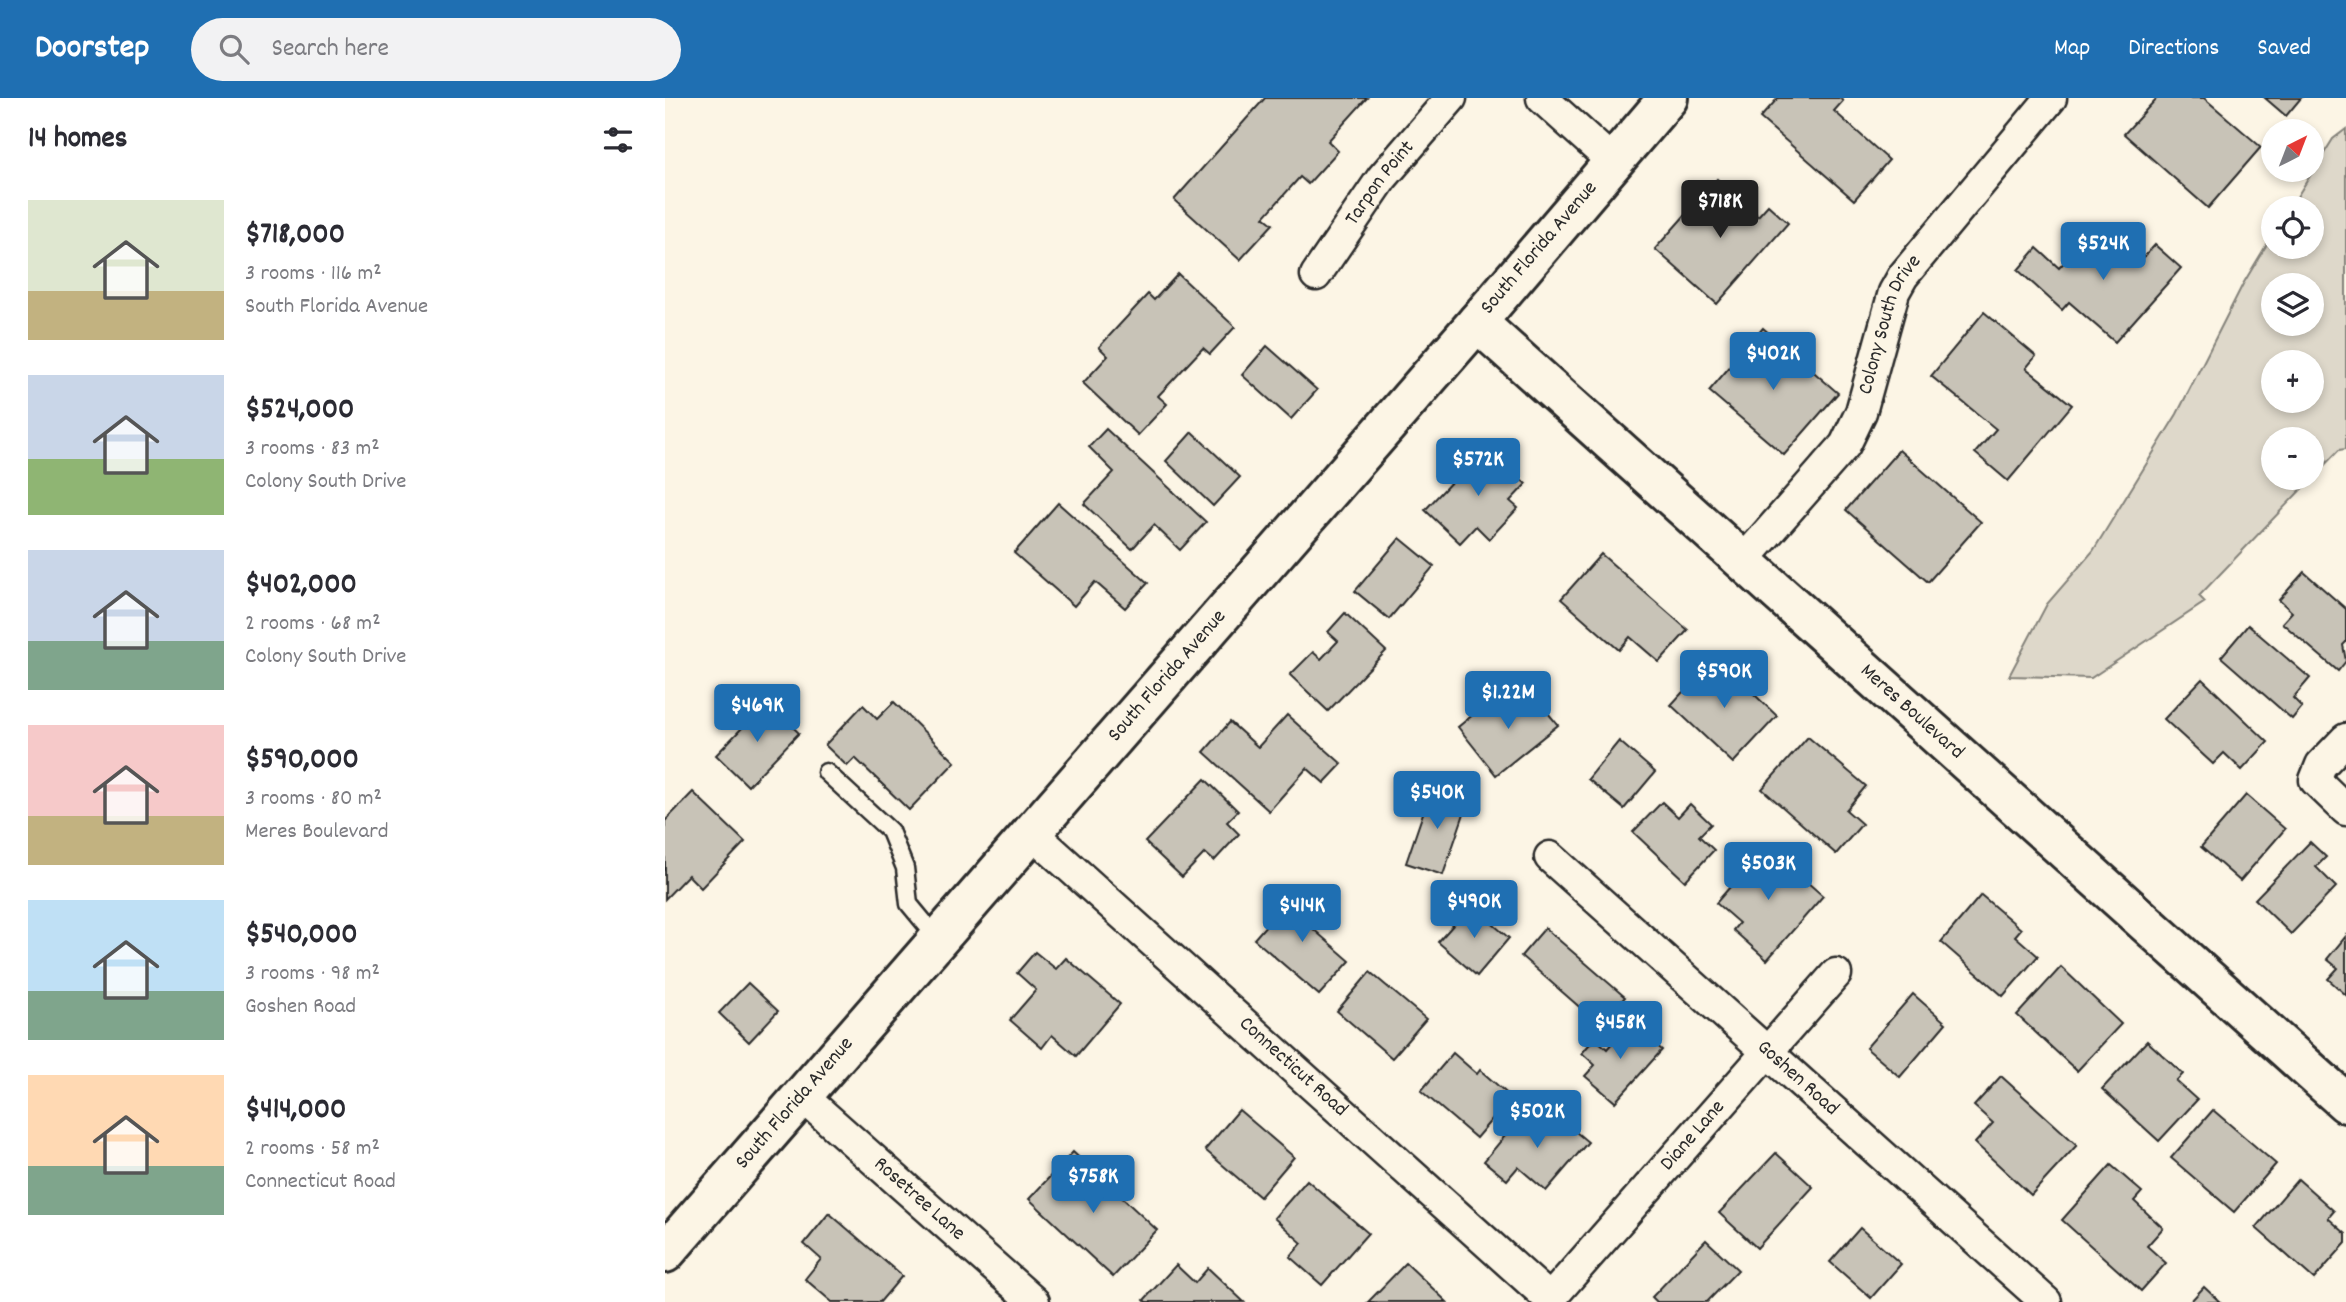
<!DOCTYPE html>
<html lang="en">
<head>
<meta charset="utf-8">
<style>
  :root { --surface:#fff; --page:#f2f2f3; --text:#2b2b33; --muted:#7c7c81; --accent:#1f6fb2 }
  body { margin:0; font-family:Dekko,sans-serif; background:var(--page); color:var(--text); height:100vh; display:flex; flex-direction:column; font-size:26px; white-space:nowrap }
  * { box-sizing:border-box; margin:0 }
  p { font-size:23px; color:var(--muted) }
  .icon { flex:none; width:38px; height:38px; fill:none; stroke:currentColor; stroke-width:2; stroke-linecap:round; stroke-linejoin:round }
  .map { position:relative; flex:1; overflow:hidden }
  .details { display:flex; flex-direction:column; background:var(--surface); width:665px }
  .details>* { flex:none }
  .needle { width:46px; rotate:42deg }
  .buttons { position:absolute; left:1596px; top:21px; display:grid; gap:14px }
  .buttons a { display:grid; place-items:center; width:63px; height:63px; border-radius:50%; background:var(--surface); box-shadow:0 4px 10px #0003; font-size:35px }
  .price { position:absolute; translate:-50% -60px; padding:0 16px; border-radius:7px; background:var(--accent); color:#fff; font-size:23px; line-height:46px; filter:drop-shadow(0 2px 4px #0008) }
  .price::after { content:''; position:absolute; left:50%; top:42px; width:21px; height:16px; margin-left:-10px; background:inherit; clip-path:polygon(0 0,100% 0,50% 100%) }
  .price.current { background:#222; color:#fff }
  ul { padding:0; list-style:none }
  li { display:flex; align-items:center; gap:21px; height:175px; padding:0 28px }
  li span { display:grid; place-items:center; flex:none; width:196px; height:140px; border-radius:0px; color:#555 }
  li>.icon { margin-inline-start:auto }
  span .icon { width:84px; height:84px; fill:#fffc; stroke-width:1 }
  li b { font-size:30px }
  h2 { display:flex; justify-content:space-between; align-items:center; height:84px; padding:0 28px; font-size:30px }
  header { display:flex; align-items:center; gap:42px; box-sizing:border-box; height:98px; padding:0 35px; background:var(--accent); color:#fff }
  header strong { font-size:33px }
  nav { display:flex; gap:38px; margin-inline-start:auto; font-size:24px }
  .search { width:490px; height:63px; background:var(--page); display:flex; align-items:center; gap:18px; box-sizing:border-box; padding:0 24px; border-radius:38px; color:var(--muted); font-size:26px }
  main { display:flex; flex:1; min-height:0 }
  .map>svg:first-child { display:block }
</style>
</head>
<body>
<header>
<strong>Doorstep</strong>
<div class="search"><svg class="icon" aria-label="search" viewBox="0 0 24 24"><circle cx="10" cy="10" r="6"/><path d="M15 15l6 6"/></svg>Search here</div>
<nav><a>Map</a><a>Directions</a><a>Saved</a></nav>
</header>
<main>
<section class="details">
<h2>14 homes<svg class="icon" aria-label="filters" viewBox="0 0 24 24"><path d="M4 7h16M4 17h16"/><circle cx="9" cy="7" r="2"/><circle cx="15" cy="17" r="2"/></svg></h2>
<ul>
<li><span style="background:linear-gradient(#dfe7d0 65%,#c2b280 0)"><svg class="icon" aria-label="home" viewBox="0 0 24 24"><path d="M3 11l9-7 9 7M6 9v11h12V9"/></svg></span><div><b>$718,000</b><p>3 rooms · 116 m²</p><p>South Florida Avenue</p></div></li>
<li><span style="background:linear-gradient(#c9d6e8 60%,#8fb573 0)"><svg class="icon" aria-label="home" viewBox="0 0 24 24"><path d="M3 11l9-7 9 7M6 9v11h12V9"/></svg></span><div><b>$524,000</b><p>3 rooms · 83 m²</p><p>Colony South Drive</p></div></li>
<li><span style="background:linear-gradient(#c9d6e8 65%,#7fa58c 0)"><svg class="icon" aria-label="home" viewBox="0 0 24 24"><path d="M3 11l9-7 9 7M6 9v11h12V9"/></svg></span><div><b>$402,000</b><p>2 rooms · 68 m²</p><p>Colony South Drive</p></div></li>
<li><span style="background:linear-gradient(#f6c9c9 65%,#c2b280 0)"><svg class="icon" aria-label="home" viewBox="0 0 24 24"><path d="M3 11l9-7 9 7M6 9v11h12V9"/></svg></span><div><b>$590,000</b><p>3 rooms · 80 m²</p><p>Meres Boulevard</p></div></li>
<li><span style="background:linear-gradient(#bfe0f5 65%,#7fa58c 0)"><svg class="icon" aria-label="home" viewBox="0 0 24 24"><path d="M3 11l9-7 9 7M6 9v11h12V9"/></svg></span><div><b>$540,000</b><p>3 rooms · 98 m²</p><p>Goshen Road</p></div></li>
<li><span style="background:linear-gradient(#ffd9b3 65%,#7fa58c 0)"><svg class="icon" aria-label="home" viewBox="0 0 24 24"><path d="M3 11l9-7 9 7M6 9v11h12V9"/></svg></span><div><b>$414,000</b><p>2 rooms · 58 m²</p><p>Connecticut Road</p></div></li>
</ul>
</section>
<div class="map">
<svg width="1681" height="1204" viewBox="0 0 1681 1204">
  <rect width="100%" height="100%" fill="#fcf5e5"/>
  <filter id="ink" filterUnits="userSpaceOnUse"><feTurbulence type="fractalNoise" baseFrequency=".0143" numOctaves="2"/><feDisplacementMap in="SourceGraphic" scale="14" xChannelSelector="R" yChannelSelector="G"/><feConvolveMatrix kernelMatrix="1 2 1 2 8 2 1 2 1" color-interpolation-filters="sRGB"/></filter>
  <g filter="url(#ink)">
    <path fill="#ded8ca" stroke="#84827a" stroke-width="2" fill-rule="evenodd" d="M 1681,31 L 1681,351 L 1674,352 L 1534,498 L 1540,504 L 1426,580 L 1344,578 L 1382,506 L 1428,453 L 1512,316 L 1578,186 L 1608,136 L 1608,149 L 1647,149 L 1647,110 L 1625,110 L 1668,41 ZM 1608,187 L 1647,187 L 1647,226 L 1608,226 ZM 1608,264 L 1647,264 L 1647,303 L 1608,303 ZM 1608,341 L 1647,341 L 1647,380 L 1608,380 Z"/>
    <g fill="#c8c3b7" stroke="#2b2b2b" stroke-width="2">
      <path d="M 600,0 L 702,0 L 663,43 L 673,53 L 643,86 L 635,79 L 599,119 L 608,126 L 575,162 L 509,102 Z"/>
      <path d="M 1113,0 L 1174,0 L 1178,3 L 1169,13 L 1224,62 L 1189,102 L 1095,20 Z"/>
      <path d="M 1492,0 L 1539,0 L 1596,49 L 1543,110 L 1459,36 Z"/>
      <path d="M 1600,0 L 1636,0 L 1621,18 Z"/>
      <path d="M 1052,81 L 1093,118 L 1103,107 L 1123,125 L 1052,206 L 990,151 Z"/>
      <path d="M 1428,132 L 1460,160 L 1468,150 L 1479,159 L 1490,147 L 1516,170 L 1450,244 L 1404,204 L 1397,212 L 1353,172 L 1372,150 L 1394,170 Z"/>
      <path d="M 513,176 L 570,229 L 545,256 L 538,250 L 493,298 L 502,306 L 473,337 L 418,285 L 443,258 L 434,249 L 483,196 L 489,202 Z"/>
      <path d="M 1319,214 L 1371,258 L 1361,270 L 1407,307 L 1343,383 L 1310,355 L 1331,331 L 1266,278 Z"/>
      <path d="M 1098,230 L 1173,295 L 1119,357 L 1044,293 Z"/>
      <path d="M 602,248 L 652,292 L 626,321 L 577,277 Z"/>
      <path d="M 441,331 L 541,424 L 515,452 L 489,427 L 467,451 L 419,406 L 449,374 L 424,349 Z"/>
      <path d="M 527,334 L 575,379 L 548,408 L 501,363 Z"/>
      <path d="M 820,348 L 861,386 L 845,403 L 853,410 L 824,441 L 811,428 L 795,445 L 760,412 Z"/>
      <path d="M 1234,352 L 1316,424 L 1263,484 L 1181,412 Z"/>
      <path d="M 393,405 L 483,485 L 460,510 L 430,484 L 409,508 L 349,455 Z"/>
      <path d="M 735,440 L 769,468 L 724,521 L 690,493 Z"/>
      <path d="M 936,456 L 1023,532 L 994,564 L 965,539 L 954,552 L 896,501 Z"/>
      <path d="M 1639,474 L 1681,511 L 1681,544 L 1678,547 L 1681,563 L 1673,573 L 1617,525 L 1627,514 L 1614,502 Z"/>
      <path d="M 680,515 L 721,553 L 663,613 L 625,577 L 648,554 L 656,561 L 673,543 L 663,534 Z"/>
      <path d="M 1583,527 L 1645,580 L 1628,600 L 1637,609 L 1627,621 L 1556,559 Z"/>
      <path d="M 1050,559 L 1112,618 L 1068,665 L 1006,607 Z"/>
      <path d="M 1537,581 L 1603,644 L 1577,672 L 1559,655 L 1548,666 L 1499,621 Z"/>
      <path d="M 864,592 L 893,627 L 831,677 L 793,629 L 825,603 L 835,616 Z"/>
      <path d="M 102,604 L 134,635 L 83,688 L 51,657 Z"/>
      <path d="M 229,604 L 290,664 L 244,712 L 190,660 L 182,668 L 160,647 L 198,607 L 212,621 Z"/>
      <path d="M 622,617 L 677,666 L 659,685 L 642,670 L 604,713 L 539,654 L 565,624 L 593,649 Z"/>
      <path d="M 1143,639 L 1201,688 L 1181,712 L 1197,726 L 1171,756 L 1097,691 Z"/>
      <path d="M 954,643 L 990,674 L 959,711 L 923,681 Z"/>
      <path d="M 540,681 L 573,713 L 562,724 L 574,736 L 549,763 L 540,755 L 517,779 L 480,744 Z"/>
      <path d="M 767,689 L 804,701 L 778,777 L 741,765 Z"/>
      <path d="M 28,694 L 80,744 L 36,790 L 23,777 L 0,801 L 0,723 Z"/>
      <path d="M 1581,697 L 1620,731 L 1575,783 L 1536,749 Z"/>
      <path d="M 997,704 L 1013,719 L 1025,706 L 1046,726 L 1034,738 L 1049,752 L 1020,783 L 968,734 Z"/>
      <path d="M 1645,744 L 1661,759 L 1651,769 L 1671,789 L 1626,836 L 1590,801 Z"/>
      <path d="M 1101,748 L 1158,798 L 1102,862 L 1068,832 L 1074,825 L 1051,805 Z"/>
      <path d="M 631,793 L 658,817 L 647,830 L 685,863 L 654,897 L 589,841 Z"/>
      <path d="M 1316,797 L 1356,831 L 1350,838 L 1373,858 L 1338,898 L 1276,844 Z"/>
      <path d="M 806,807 L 844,840 L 812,878 L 773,844 Z"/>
      <path d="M 880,830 L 960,899 L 935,927 L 856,858 Z"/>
      <path d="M 1681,838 L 1681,897 L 1663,881 L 1673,870 L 1662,861 Z"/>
      <path d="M 370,854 L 391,871 L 401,860 L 455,906 L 411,958 L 387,937 L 377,950 L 345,922 L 371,892 L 352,875 Z"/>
      <path d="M 1396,869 L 1456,926 L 1412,973 L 1352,917 Z"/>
      <path d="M 705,874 L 761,921 L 727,960 L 672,913 Z"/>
      <path d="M 83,885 L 113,913 L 84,944 L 54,915 Z"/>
      <path d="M 1248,896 L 1281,925 L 1235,979 L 1201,950 Z"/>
      <path d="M 965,924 L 997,952 L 950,1004 L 920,978 L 930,967 L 917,955 L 930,940 L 942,951 Z"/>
      <path d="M 1482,943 L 1518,976 L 1511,983 L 1532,1002 L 1494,1043 L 1437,991 Z"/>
      <path d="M 788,955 L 812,976 L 815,972 L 846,999 L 811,1040 L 756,993 Z"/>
      <path d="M 1336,978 L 1412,1047 L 1366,1097 L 1310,1045 L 1328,1025 L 1309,1008 Z"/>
      <path d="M 574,1012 L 629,1059 L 595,1099 L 540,1052 Z"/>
      <path d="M 1548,1012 L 1611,1066 L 1569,1114 L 1506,1060 Z"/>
      <path d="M 859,1015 L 876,1030 L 888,1015 L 923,1044 L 881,1093 L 853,1069 L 842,1082 L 819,1063 Z"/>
      <path d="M 408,1054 L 492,1132 L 448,1179 L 364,1101 Z"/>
      <path d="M 1111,1055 L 1148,1089 L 1092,1150 L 1054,1115 Z"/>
      <path d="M 1446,1067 L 1477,1094 L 1469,1103 L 1498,1130 L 1482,1148 L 1501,1165 L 1476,1193 L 1397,1122 Z"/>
      <path d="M 1633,1081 L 1669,1113 L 1663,1120 L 1681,1136 L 1681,1145 L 1649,1181 L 1591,1130 Z"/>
      <path d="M 642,1082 L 703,1135 L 657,1187 L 625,1159 L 637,1145 L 609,1120 Z"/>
      <path d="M 164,1115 L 237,1178 L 215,1204 L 167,1204 L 140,1181 L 156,1161 L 139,1146 Z"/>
      <path d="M 1195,1130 L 1236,1166 L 1206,1200 L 1165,1164 Z"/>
      <path d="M 1041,1142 L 1073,1172 L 1042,1204 L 992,1204 L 987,1199 Z"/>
      <path d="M 741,1165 L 782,1204 L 703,1204 Z"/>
      <path d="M 511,1167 L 530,1185 L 543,1170 L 579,1204 L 481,1204 L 479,1202 Z"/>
      <path d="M 1539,1189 L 1555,1204 L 1525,1204 Z"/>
    </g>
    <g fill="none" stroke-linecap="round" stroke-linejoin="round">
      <defs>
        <path id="service" d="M 161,674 L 225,733 L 240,770 L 244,806 L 273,841"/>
        <g id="minor">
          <path d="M 877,0 L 948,64"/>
          <path id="s1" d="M 651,177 L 717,80 L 786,0"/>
          <path id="s2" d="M 1079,462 L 1180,347 L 1196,314 L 1229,194 L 1238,178 L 1386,0"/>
          <path d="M 1681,641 L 1656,667 L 1650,682 L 1681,712"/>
          <path id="s3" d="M 366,734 L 888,1204"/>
          <path id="s4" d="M 885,759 L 1381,1204"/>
          <path id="s5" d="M 137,998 L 369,1204"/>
          <path id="s6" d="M 885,1201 L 1171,876"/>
        </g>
        <g id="tertiary">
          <path id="s7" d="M 812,224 L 1681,1005"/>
          <path id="s8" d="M 0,1155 L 812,224 L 1003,0"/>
        </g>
      </defs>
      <use href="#service" stroke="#2b2b2b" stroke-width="21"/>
      <use href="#minor" stroke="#2b2b2b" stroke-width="35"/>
      <use href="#tertiary" stroke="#2b2b2b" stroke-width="44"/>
      <use href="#service" stroke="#fcf5e5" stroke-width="16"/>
      <use href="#minor" stroke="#fcf5e5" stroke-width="30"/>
      <use href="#tertiary" stroke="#fcf5e5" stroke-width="38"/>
    </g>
  </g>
  <g text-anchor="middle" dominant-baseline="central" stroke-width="5" stroke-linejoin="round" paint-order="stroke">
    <g font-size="21" fill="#2b2b2b" stroke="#fcf5e5">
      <text stroke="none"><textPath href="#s1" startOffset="112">Tarpon Point</textPath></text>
      <text stroke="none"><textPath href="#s8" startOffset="1332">South Florida Avenue</textPath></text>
      <text stroke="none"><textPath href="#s2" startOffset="282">Colony South Drive</textPath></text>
      <text stroke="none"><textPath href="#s8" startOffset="765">South Florida Avenue</textPath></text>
      <text stroke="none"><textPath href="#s7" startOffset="584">Meres Boulevard</textPath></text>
      <text stroke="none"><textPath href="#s3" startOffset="352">Connecticut Road</textPath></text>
      <text stroke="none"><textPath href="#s4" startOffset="332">Goshen Road</textPath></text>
      <text stroke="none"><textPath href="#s8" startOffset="198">South Florida Avenue</textPath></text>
      <text stroke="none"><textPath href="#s6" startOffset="217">Diane Lane</textPath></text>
      <text stroke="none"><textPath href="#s5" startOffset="156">Rosetree Lane</textPath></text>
    </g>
  </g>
</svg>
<div class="buttons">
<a><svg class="needle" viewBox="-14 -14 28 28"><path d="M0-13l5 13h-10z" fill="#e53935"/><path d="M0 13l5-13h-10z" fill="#7c7c81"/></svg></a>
<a><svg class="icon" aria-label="locate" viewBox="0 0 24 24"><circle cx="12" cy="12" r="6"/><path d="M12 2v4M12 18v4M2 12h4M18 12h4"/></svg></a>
<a><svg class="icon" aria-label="layers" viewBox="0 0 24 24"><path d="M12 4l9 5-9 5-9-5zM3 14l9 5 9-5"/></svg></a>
<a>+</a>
<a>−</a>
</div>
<b class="price current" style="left:1055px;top:142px">$718K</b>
<b class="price" style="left:1438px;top:184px">$524K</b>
<b class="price" style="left:1108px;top:294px">$402K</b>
<b class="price" style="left:813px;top:400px">$572K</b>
<b class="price" style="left:1059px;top:612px">$590K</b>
<b class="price" style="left:843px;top:633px">$1.22M</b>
<b class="price" style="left:92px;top:646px">$469K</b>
<b class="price" style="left:772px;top:733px">$540K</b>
<b class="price" style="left:1103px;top:804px">$503K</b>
<b class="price" style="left:809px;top:842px">$490K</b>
<b class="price" style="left:637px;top:846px">$414K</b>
<b class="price" style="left:955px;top:963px">$458K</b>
<b class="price" style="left:872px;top:1052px">$502K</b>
<b class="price" style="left:428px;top:1117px">$758K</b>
</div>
</main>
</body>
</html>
